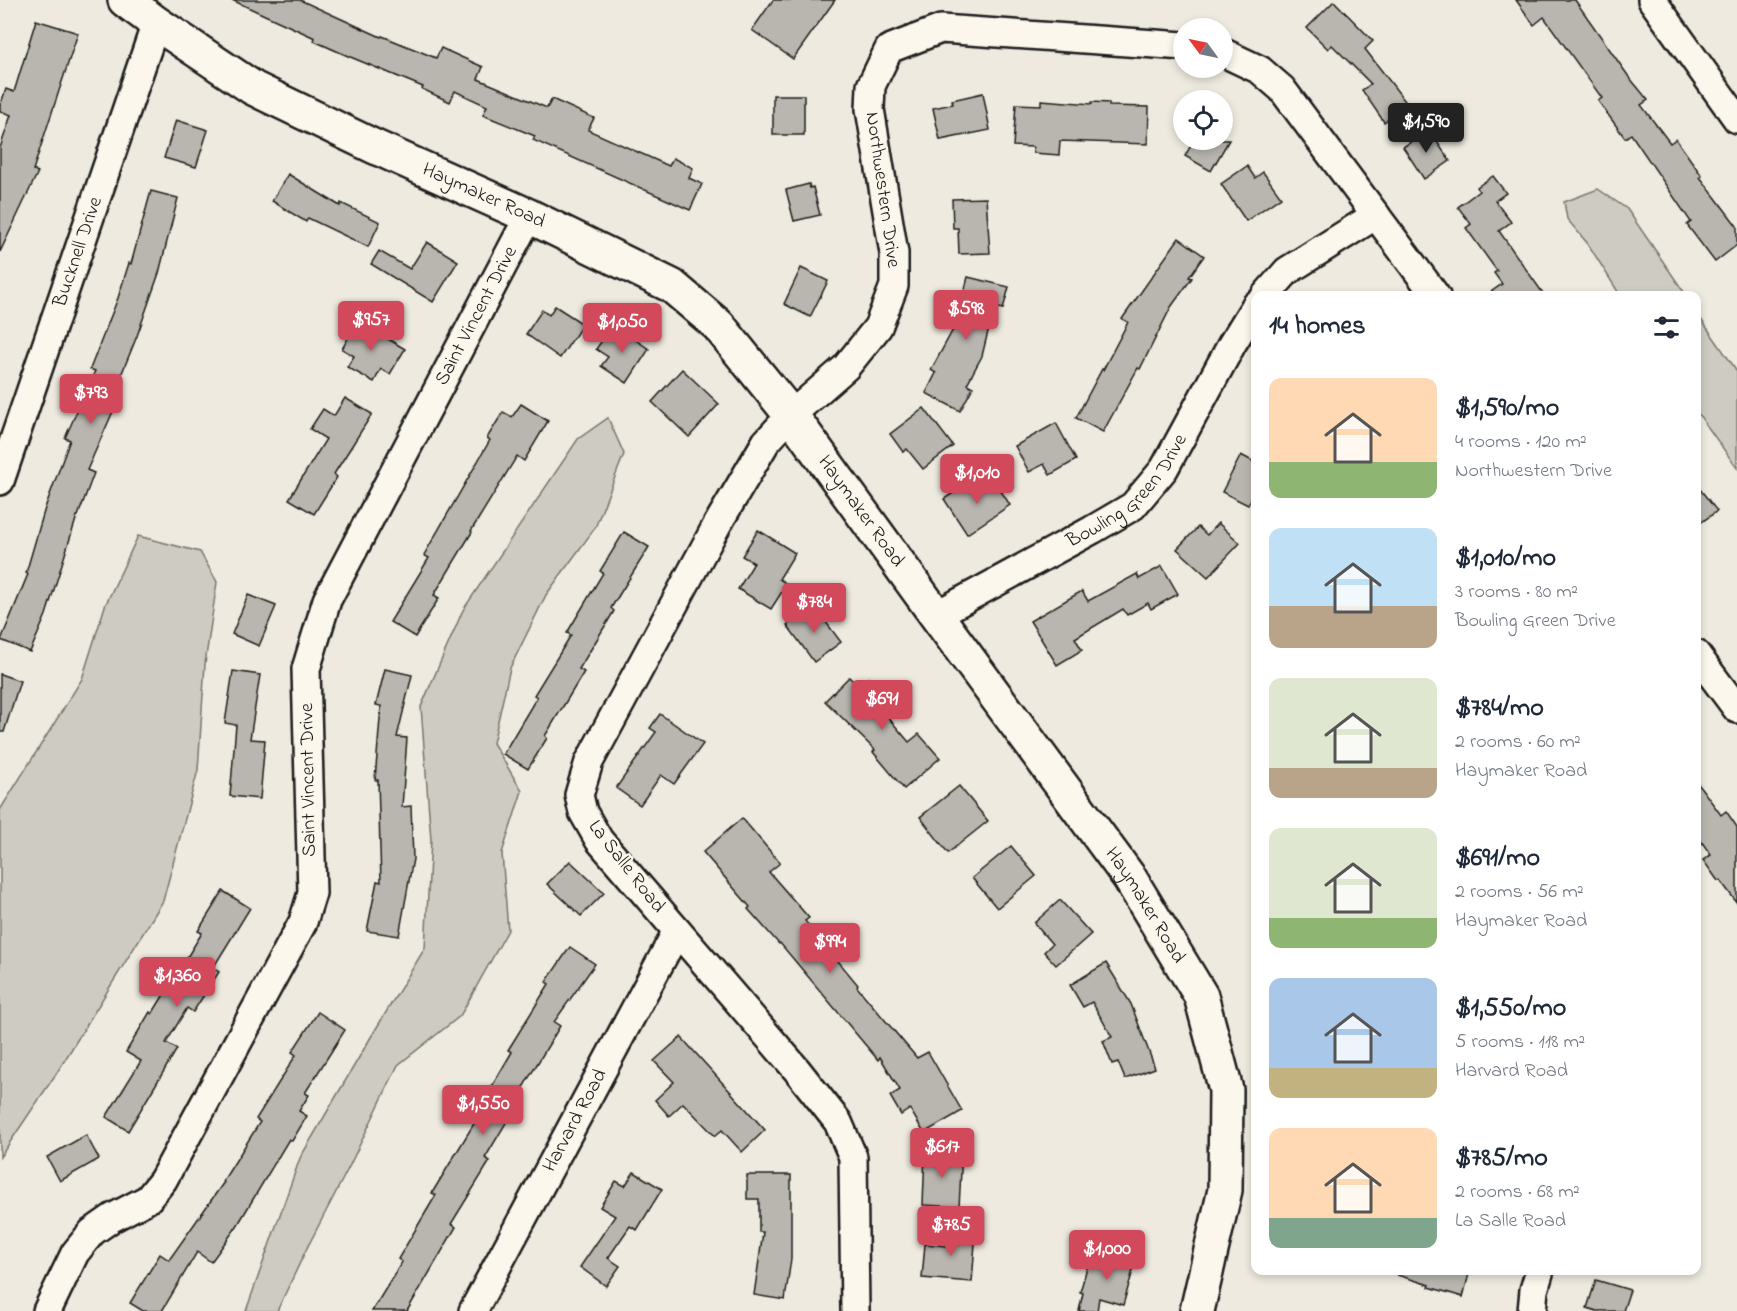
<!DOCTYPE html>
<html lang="en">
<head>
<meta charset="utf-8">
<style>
  :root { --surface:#fff; --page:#f6f6f7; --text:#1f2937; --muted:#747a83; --accent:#d1495b }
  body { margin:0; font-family:"Indie Flower",sans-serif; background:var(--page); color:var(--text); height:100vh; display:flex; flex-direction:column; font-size:22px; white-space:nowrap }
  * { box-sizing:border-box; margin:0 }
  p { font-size:20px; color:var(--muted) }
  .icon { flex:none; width:33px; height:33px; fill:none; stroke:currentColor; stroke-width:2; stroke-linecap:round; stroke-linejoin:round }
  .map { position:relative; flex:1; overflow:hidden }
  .sheet { position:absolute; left:1251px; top:291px; width:450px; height:984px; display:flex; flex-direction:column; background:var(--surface); border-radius:12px; box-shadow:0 3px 9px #0003 }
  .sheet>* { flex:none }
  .needle { width:39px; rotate:303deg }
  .fabs { position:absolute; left:1173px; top:18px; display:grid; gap:12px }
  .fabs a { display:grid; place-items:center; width:60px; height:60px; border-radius:50%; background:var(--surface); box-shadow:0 3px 9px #0003; font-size:30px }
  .price { position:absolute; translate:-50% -51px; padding:0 14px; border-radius:6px; background:var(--accent); color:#fff; font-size:20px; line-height:39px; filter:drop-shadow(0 2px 3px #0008) }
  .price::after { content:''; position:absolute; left:50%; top:36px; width:18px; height:14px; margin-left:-9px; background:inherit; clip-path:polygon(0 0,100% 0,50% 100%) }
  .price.on { background:#222; color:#fff }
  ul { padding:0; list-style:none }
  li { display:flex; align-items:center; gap:18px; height:150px; padding:0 18px }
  li span { display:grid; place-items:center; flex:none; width:168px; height:120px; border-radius:12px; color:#555 }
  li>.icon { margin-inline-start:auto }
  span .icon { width:72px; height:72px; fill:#fffc; stroke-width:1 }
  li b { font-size:26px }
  h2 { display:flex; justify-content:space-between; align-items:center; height:72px; padding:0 18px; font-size:26px }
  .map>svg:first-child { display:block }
</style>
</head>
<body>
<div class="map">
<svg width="1737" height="1311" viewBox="0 0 1737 1311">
  <rect width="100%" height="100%" fill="#eeeadf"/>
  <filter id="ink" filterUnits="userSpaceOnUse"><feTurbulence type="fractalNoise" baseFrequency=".0167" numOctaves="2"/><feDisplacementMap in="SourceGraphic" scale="12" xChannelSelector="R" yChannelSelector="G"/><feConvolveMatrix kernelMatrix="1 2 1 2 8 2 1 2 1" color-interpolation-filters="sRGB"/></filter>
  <g filter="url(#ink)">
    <g fill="#ceccc2" stroke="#75746f" stroke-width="1.5">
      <path d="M 1598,189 L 1627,209 L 1686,295 L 1620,295 L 1588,244 L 1567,219 L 1564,202 Z"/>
      <path d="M 1696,312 L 1737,371 L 1737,468 L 1697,412 Z"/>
      <path d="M 608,418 L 624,454 L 595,528 L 546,595 L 510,668 L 493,743 L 522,791 L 502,853 L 508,930 L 460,1016 L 398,1065 L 350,1165 L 306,1250 L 277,1311 L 246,1311 L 300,1158 L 371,1037 L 425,948 L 431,840 L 421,707 L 463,610 L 578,439 Z"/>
      <path d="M 138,536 L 200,552 L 217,582 L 205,664 L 198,770 L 163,901 L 58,1071 L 0,1157 L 0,810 L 82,679 L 105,606 Z"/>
    </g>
    <g fill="#b9b6af" stroke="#1c1c1c" stroke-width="1.5">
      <path d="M 232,0 L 300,0 L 381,37 L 382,36 L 436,58 L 441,48 L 483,67 L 478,79 L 547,108 L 552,99 L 594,118 L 588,130 L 669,166 L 673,158 L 693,168 L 689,178 L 702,184 L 690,210 L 533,140 L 535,136 L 483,115 L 487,106 L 455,91 L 450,102 L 422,89 L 423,87 L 348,56 L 314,41 L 315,38 Z"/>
      <path d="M 773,0 L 835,0 L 793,59 L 752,30 Z"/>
      <path d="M 1516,0 L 1575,0 L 1629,77 L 1648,100 L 1641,105 L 1670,143 L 1676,139 L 1702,176 L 1700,177 L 1737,226 L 1737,245 L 1715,262 L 1687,225 L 1691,222 L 1631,134 L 1625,138 L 1598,101 L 1602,98 L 1544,17 L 1534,25 Z"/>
      <path d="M 1334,1 L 1373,41 L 1365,49 L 1408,105 L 1384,122 L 1362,90 L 1371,84 L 1332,45 L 1328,49 L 1307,28 Z"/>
      <path d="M 36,20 L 78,33 L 33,170 L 38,172 L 0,252 L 0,148 L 11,115 L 0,111 L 0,106 L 6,89 L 14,92 Z"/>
      <path d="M 983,93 L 990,130 L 940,140 L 933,108 L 953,104 L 952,100 Z"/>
      <rect x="773" y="95" width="31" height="40"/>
      <path d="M 1041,100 L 1092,104 L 1092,102 L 1109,103 L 1109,106 L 1149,107 L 1148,144 L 1060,141 L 1059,155 L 1033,153 L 1033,147 L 1013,146 L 1016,104 L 1041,105 Z"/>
      <path d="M 176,120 L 208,130 L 196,167 L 164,158 Z"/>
      <path d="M 1429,130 L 1450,161 L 1424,179 L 1403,147 Z"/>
      <path d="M 1194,140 L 1229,140 L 1211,171 L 1185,156 Z"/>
      <path d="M 1247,166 L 1255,178 L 1263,172 L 1281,197 L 1246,221 L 1221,184 Z"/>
      <path d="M 288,174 L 340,206 L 341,203 L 380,222 L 368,247 L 308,218 L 306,222 L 272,201 Z"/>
      <path d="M 1493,176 L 1506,193 L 1495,201 L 1511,222 L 1499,231 L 1545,296 L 1485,296 L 1502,284 L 1494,273 L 1497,271 L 1466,228 L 1471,224 L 1458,207 L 1479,191 L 1477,187 Z"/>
      <path d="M 809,184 L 810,188 L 813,187 L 820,215 L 794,221 L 786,190 Z"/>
      <path d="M 151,191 L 178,198 L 159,273 L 137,336 L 109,405 L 115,407 L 87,470 L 94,473 L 78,516 L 77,516 L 46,615 L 30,652 L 1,640 L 28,574 L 26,573 L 45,508 L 70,440 L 65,438 L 95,371 L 90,369 L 118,298 L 129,263 L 131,264 Z"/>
      <path d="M 986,198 L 990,253 L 959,254 L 958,228 L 953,228 L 952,199 Z"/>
      <path d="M 1179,238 L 1204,256 L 1189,277 L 1192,278 L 1171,307 L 1140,369 L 1138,368 L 1103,432 L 1076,418 L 1102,369 L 1103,370 L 1128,322 L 1122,319 Z"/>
      <path d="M 427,242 L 458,261 L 433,302 L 371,264 L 379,251 L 410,269 Z"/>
      <path d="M 801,268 L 828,281 L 810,317 L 784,304 Z"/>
      <path d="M 968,277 L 1009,287 L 1003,309 L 994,307 L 982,356 L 967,384 L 973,387 L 960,411 L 926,393 L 936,373 L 931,370 L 956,324 L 949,323 L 957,291 L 964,293 Z"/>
      <path d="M 555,306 L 583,324 L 560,358 L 526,334 L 542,310 L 549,315 Z"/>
      <path d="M 358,321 L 405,349 L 390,374 L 381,369 L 374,382 L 347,367 L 354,356 L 342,349 Z"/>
      <path d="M 613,325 L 649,349 L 627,383 L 601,366 L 608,357 L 596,349 Z"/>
      <path d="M 682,369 L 719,404 L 689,437 L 652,402 Z"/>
      <path d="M 345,398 L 372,414 L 334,474 L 337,477 L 314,514 L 289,499 L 326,439 L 310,429 L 323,409 L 334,416 Z"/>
      <path d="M 521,404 L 548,421 L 524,461 L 517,456 L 471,531 L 472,532 L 434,595 L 439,598 L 415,637 L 390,622 L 429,558 L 424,555 L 490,440 L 487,438 L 503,412 L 512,417 Z"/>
      <path d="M 924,408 L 953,446 L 923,469 L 907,449 L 903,452 L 890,434 Z"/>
      <path d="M 1056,423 L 1076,460 L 1050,475 L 1044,464 L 1029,472 L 1015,446 Z"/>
      <path d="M 1241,455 L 1256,463 L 1256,490 L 1248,505 L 1222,492 Z"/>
      <path d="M 994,480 L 1010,505 L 967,534 L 944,499 L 970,482 L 976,491 Z"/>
      <path d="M 1696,484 L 1717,511 L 1696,526 Z"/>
      <path d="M 1218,523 L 1240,543 L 1208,577 L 1177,549 L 1198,527 L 1207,535 Z"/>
      <path d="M 758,530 L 795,553 L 779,579 L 787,584 L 771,609 L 738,589 L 754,563 L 742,556 Z"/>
      <path d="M 624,532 L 649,547 L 611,608 L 614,611 L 579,669 L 584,672 L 545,736 L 547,738 L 528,769 L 503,754 L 537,697 L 534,695 L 571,635 L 567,633 L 603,573 L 600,571 Z"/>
      <path d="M 1162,566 L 1178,594 L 1151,609 L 1148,603 L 1127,615 L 1123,609 L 1075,638 L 1082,650 L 1057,665 L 1030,621 L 1082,591 L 1088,601 L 1137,574 L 1139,579 Z"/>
      <path d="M 248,595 L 276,606 L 259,646 L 232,634 Z"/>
      <path d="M 813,605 L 841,642 L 814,662 L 787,625 Z"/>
      <path d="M 385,669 L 412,675 L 397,737 L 407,738 L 402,807 L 411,806 L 413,859 L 399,936 L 367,931 L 377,881 L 381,882 L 378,780 L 375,780 L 381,706 L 376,705 Z"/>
      <path d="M 233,671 L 260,675 L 250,739 L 265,740 L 260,799 L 230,796 L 236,725 L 225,723 Z"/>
      <path d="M 0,674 L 20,681 L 4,732 L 0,732 Z"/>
      <path d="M 849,677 L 859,687 L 868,678 L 889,699 L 880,708 L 909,742 L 919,734 L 940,758 L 904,789 L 873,752 L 875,750 L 825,701 Z"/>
      <path d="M 660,714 L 703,744 L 674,784 L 661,775 L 640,805 L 616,788 L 656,732 L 650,728 Z"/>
      <path d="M 1696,781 L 1721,815 L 1726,811 L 1737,827 L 1737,903 L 1720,880 L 1718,881 L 1703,860 L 1711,855 L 1696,834 Z"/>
      <path d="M 959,786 L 988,821 L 948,853 L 920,817 Z"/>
      <path d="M 742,818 L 780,863 L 769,872 L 809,918 L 805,921 L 858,985 L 857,987 L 917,1058 L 928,1052 L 962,1111 L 924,1133 L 910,1109 L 901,1115 L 890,1096 L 900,1090 L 880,1057 L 878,1060 L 780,943 L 779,944 L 748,909 L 750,907 L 703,852 Z"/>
      <path d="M 1011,846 L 1036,876 L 997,908 L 972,878 Z"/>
      <path d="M 570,861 L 604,893 L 581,916 L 547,884 Z"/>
      <path d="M 223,891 L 250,908 L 213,968 L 219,972 L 193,1012 L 187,1008 L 166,1043 L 177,1049 L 128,1131 L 106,1117 L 141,1061 L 126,1052 L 150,1012 L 152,1014 L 202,933 L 198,931 Z"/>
      <path d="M 1060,900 L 1091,934 L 1056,965 L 1044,952 L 1052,944 L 1034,923 Z"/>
      <path d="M 570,947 L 595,964 L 554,1022 L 560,1026 L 519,1094 L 522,1096 L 485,1158 L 490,1161 L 451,1224 L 456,1227 L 407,1311 L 372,1311 L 402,1262 L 398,1259 L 436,1195 L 432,1193 L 475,1122 L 472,1120 L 512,1052 L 508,1050 L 549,984 L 546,982 Z"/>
      <path d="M 1106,963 L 1131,1004 L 1155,1068 L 1125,1079 L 1118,1062 L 1112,1064 L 1103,1041 L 1112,1037 L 1092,1002 L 1083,1007 L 1070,985 Z"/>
      <path d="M 318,1012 L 345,1030 L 305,1093 L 309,1095 L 299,1111 L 307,1116 L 292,1141 L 289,1139 L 237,1226 L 211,1262 L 197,1252 L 162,1311 L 143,1311 L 130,1303 L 160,1254 L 169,1260 L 224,1182 L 223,1181 L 260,1122 L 256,1119 L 296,1055 L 292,1052 Z"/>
      <path d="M 681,1037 L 765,1130 L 742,1152 L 722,1130 L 715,1136 L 683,1103 L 669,1116 L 655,1100 L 674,1082 L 654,1061 Z"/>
      <path d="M 86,1135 L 99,1159 L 60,1181 L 47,1157 Z"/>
      <path d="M 925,1151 L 962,1153 L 959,1207 L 923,1205 Z"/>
      <path d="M 634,1172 L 662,1189 L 637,1230 L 630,1226 L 608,1258 L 620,1266 L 606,1286 L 580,1267 L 615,1216 L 600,1207 L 616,1181 L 625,1186 Z"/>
      <path d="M 747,1175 L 791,1175 L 791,1259 L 785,1300 L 754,1295 L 763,1232 L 759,1232 L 759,1199 L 747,1199 Z"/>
      <path d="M 947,1228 L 976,1231 L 972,1282 L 922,1278 L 925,1244 L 946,1246 Z"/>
      <path d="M 1104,1251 L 1136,1260 L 1123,1305 L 1099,1298 L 1097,1311 L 1079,1311 L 1083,1293 L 1080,1292 L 1088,1264 L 1099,1267 Z"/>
      <path d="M 1398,1270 L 1470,1270 L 1463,1297 L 1429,1287 L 1430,1285 L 1397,1275 Z"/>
      <path d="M 1596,1280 L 1630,1290 L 1623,1311 L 1597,1311 L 1587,1308 Z"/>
    </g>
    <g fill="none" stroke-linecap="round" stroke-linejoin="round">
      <defs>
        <g id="minor">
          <path d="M 1652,0 L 1737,119"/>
          <path d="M 1222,52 L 1260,70 L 1282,89 L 1436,296"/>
          <path d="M 1265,296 L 1287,271 L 1376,215"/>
          <path id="s1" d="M 0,481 L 156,23"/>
          <path id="s2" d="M 936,615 L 1092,530 L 1133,506 L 1164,469 L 1232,344 L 1256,305"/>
          <path d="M 1696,654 L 1737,709"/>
          <path id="s3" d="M 47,1311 L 75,1253 L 92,1232 L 112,1218 L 148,1199 L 163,1180 L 303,922 L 312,893 L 306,669 L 327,600 L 529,216"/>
          <path id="s4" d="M 473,1311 L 677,931"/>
          <path d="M 855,1311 L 853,1157 L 838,1122 L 797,1070 L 599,840 L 583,812 L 579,795 L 589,762 L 717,525 L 766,442 L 791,415 L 846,367 L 878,327 L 894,286 L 894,253 L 870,109 L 871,86 L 889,49 L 941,29 L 1184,46"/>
          <path d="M 1532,1311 L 1534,1290 L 1540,1270"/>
        </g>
        <g id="major">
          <path id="s5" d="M 125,0 L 156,23 L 253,88 L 373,146 L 529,216 L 672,286 L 718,325 L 791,415 L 936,615 L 1129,877 L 1201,996 L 1226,1090 L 1225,1190 L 1197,1311"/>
        </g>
      </defs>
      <use href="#minor" stroke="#1c1c1c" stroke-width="32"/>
      <use href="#major" stroke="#1c1c1c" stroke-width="38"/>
      <use href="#minor" stroke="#fbf7ec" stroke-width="27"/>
      <use href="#major" stroke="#fbf7ec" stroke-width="33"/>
    </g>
  </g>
  <g text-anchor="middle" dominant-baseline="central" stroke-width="4.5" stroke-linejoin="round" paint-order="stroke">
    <g font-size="20" fill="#1c1c1c" stroke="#fbf7ec">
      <text transform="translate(882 190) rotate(82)">Northwestern Drive</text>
      <text stroke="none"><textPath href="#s5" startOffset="410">Haymaker Road</textPath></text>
      <text stroke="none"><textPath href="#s1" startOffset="242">Bucknell Drive</textPath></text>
      <text stroke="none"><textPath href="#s3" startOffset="1122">Saint Vincent Drive</textPath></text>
      <text stroke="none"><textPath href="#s2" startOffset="231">Bowling Green Drive</textPath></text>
      <text stroke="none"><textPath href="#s5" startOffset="914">Haymaker Road</textPath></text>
      <text transform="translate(309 780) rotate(-91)">Saint Vincent Drive</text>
      <text transform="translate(626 867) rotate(52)">La Salle Road</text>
      <text stroke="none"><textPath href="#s5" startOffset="1400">Haymaker Road</textPath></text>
      <text stroke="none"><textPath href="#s4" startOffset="216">Harvard Road</textPath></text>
    </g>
  </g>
</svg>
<div class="fabs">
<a><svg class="needle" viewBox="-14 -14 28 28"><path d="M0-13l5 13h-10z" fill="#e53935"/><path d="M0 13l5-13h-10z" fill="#747a83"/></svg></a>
<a><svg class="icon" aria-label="locate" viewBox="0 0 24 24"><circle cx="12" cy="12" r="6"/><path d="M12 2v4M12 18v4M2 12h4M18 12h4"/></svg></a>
</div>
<b class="price on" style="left:1426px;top:154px">$1,590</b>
<b class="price" style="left:966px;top:341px">$598</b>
<b class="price" style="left:371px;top:352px">$957</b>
<b class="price" style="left:622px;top:354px">$1,050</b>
<b class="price" style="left:91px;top:425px">$793</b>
<b class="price" style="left:977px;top:505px">$1,010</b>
<b class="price" style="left:814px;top:634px">$784</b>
<b class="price" style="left:882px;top:731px">$691</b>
<b class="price" style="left:830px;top:974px">$994</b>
<b class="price" style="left:177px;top:1008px">$1,360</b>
<b class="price" style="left:483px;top:1136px">$1,550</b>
<b class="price" style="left:942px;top:1179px">$617</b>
<b class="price" style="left:951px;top:1257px">$785</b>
<b class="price" style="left:1107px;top:1281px">$1,000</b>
<section class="sheet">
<h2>14 homes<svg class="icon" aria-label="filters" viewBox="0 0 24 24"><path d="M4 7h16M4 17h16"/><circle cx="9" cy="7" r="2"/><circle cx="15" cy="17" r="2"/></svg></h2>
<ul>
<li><span style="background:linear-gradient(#ffd9b3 70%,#8fb573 0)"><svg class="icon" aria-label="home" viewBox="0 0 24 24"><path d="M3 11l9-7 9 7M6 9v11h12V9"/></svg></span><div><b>$1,590/mo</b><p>4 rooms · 120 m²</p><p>Northwestern Drive</p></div></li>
<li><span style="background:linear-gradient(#bfe0f5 65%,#b9a48a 0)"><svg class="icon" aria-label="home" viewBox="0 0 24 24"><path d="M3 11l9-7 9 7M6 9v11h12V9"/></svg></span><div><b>$1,010/mo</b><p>3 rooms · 80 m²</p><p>Bowling Green Drive</p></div></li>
<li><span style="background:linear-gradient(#dfe7d0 75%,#b9a48a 0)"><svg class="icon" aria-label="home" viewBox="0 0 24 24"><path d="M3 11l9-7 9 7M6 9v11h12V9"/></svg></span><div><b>$784/mo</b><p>2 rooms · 60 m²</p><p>Haymaker Road</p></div></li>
<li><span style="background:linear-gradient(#dfe7d0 75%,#8fb573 0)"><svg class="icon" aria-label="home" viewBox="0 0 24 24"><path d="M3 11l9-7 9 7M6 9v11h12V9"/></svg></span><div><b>$691/mo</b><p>2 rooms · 56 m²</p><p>Haymaker Road</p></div></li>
<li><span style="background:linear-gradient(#a9c7e8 75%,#c2b280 0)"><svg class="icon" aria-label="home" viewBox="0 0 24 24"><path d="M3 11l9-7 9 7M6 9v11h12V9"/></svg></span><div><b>$1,550/mo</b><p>5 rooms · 118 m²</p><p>Harvard Road</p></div></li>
<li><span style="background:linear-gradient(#ffd9b3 75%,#7fa58c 0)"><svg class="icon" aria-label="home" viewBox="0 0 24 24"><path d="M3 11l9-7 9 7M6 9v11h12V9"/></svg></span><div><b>$785/mo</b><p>2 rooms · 68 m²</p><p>La Salle Road</p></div></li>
</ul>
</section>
</div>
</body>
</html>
